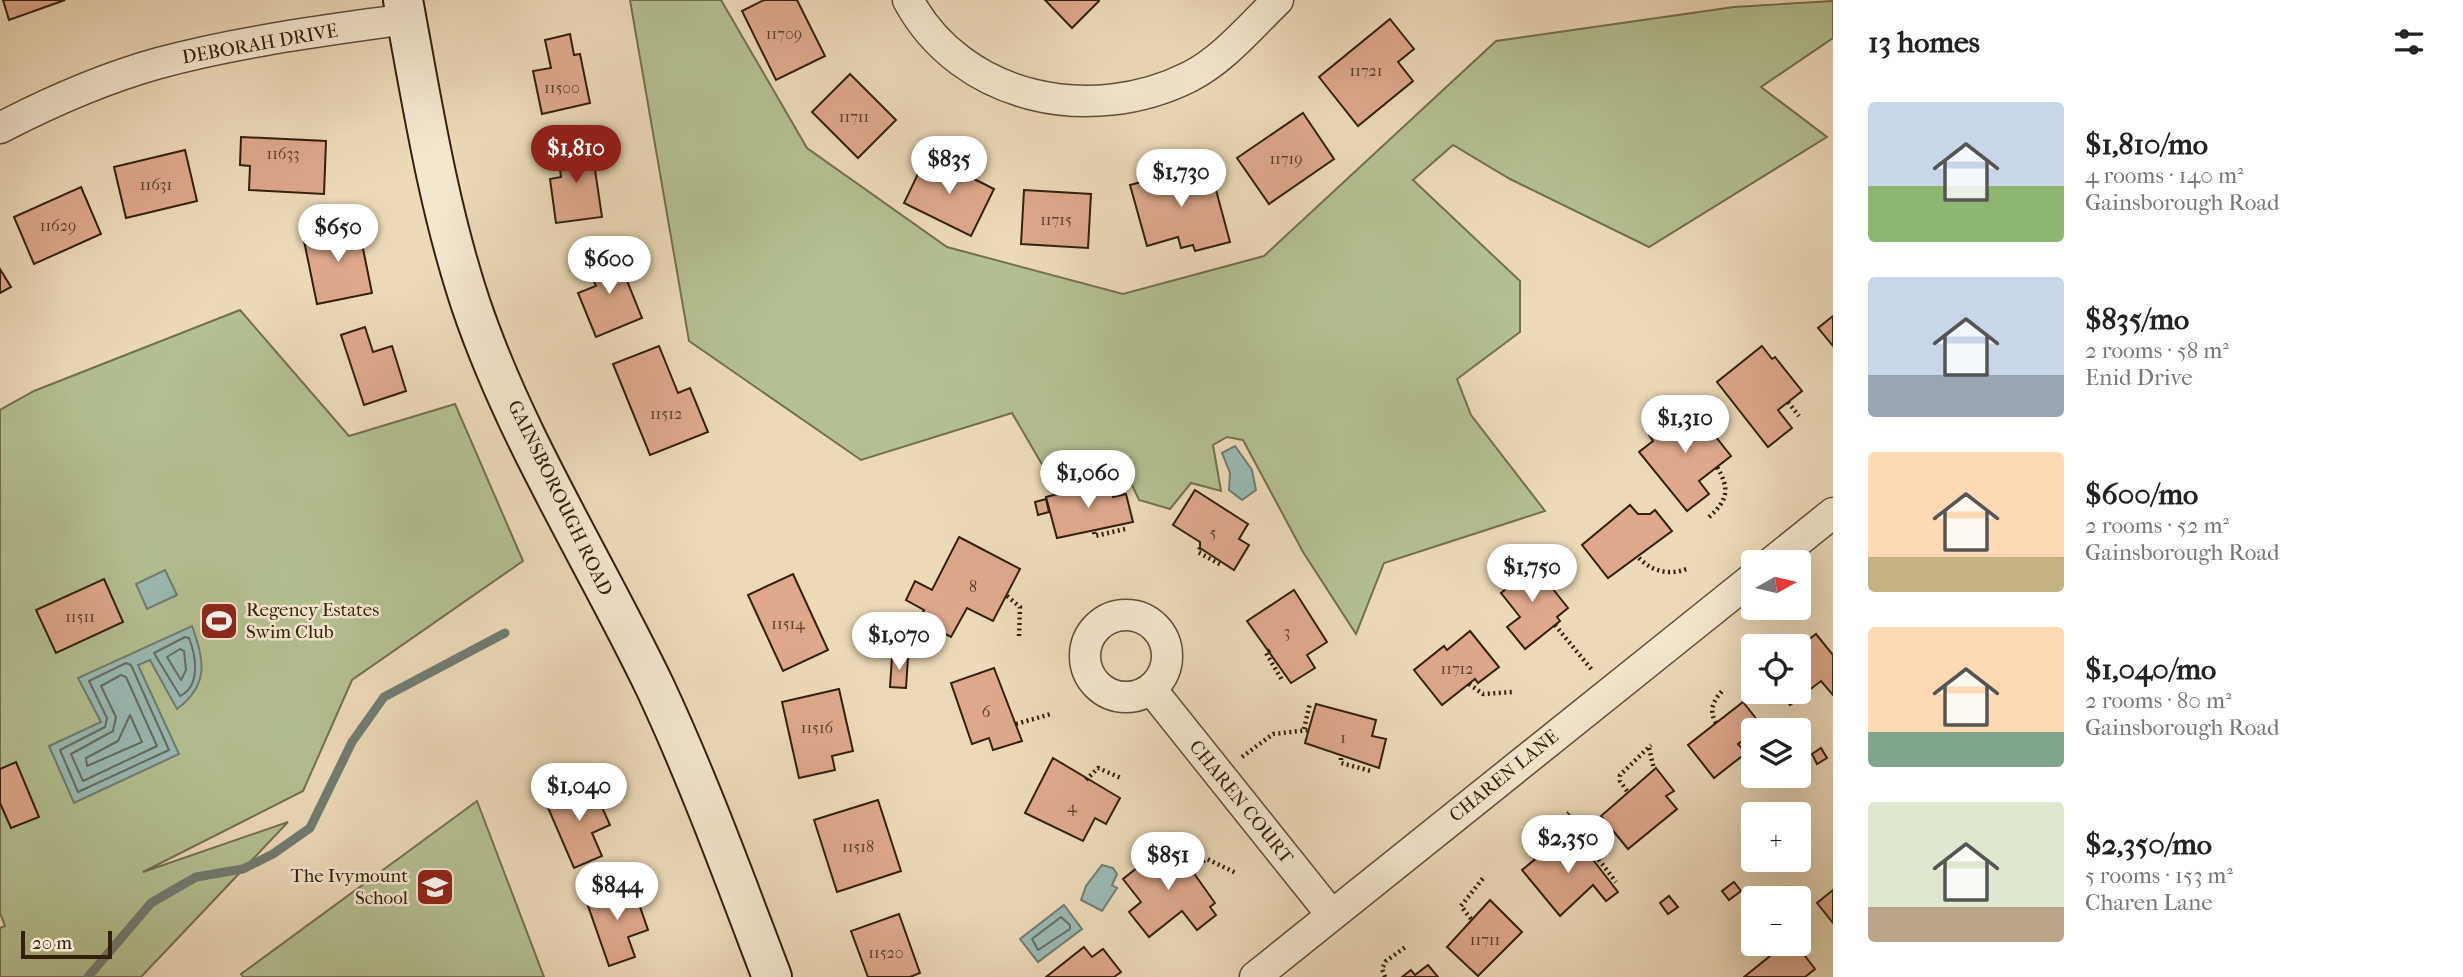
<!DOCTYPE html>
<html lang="en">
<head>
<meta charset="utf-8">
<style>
  :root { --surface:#fff; --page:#f6f6f6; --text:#222; --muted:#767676; --accent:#8f2418 }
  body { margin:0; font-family:"IM FELL French Canon",serif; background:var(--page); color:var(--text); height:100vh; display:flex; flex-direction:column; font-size:26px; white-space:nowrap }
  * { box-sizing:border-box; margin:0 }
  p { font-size:23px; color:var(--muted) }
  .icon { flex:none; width:38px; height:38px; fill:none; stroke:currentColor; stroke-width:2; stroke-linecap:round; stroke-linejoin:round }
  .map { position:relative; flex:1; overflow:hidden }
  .details { display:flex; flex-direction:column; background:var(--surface); width:630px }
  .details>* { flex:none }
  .needle { width:46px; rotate:82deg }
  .controls { position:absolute; left:1741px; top:550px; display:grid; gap:14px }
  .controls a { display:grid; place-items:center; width:70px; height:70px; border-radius:7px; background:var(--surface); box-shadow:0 7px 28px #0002; font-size:35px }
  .scale { position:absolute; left:21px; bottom:18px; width:91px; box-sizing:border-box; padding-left:7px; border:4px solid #33200d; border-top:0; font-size:19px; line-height:24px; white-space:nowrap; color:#33200d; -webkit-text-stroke:5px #f3e7d0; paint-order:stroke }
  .price { position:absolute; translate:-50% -60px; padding:0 16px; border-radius:24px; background:#fff; color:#222; font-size:23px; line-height:46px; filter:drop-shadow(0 2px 4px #0008) }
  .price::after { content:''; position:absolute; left:50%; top:42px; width:21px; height:16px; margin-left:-10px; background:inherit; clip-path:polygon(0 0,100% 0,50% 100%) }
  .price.selected { background:var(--accent); color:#fff }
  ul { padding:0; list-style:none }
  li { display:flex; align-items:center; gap:21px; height:175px; padding:0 35px }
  li span { display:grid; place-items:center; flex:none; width:196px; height:140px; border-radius:7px; color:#555 }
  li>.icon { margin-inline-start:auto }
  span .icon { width:84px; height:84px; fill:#fffc; stroke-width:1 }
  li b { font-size:30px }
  h2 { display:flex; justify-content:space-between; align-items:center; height:84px; padding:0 35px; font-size:30px }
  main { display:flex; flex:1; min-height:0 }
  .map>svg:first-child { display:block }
</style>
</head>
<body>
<main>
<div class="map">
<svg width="1833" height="977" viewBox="0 0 1833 977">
  <rect width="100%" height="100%" fill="#ecdab7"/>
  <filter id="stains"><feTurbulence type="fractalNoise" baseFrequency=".00286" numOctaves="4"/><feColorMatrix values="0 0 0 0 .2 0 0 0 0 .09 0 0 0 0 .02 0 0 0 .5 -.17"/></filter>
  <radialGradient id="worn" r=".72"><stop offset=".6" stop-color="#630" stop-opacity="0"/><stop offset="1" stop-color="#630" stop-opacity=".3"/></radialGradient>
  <g fill="#b4c090" stroke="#74704e" stroke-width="2">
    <path d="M 630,0 L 721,0 L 807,148 L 947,247 L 1123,294 L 1264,256 L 1496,41 L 1734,7 L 1833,1 L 1833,38 L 1761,87 L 1827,137 L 1649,247 L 1510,179 L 1453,145 L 1413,180 L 1520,281 L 1520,332 L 1457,379 L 1471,415 L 1545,511 L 1384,563 L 1356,634 L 1303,552 L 1243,440 L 1227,437 L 1213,445 L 1221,491 L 1191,483 L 1170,509 L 1139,500 L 1126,472 L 1047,473 L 1012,413 L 861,460 L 689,341 Z"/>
    <path d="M 240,310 L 349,436 L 455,404 L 523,561 L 352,680 L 303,791 L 143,872 L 288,822 L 141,977 L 0,977 L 0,928 L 5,926 L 0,913 L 0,410 L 34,391 Z"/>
    <path d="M 477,801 L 544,977 L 243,977 L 241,974 Z"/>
  </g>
  <g fill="#9abab5" stroke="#717c72" stroke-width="2">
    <path d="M 1235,446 L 1252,470 L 1256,490 L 1242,500 L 1229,490 L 1230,473 L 1222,453 Z"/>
    <path d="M 165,570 L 177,595 L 147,609 L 136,584 Z"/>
    <path d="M 192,626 C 204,660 210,684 177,709 L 150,660 L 138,665 L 179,754 L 74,803 L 49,746 L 101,722 L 78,678 Z"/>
    <path d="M 1102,865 L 1113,868 L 1117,874 L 1112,885 L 1117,888 L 1102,911 L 1081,900 L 1086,886 Z"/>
    <path d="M 1064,905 L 1082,929 L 1038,962 L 1020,939 Z"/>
  </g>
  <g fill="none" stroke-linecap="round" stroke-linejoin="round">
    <g stroke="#666d61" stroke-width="2">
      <path d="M 185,637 L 189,638 C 196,656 201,686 180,696 L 154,653 Z"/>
      <path d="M 180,649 L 184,651 L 186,670 L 181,680 L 167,657 Z"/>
      <path d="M 126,663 L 131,665 L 169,750 L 78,792 L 60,750 L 105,727 L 107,718 L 89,681 Z"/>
      <path d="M 121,675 L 126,677 L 157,746 L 83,781 L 71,754 L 113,731 L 116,717 L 101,686 Z"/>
      <path d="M 130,715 L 142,742 L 87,766 L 86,758 L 118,741 Z"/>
      <path d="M 1061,917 L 1070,925 L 1070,929 L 1038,950 L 1032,939 Z"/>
    </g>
    <path stroke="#717c72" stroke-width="9" d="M 88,977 L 151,903 L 196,877 L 243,869 L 273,854 L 310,828 L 352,742 L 384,697 L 505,633"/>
  </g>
  <g fill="#dfa88b" stroke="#33200d" stroke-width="2">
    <path d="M 3,0 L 65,0 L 9,20 Z"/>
    <path d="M 764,0 L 797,0 L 825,56 L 776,80 L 742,11 Z"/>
    <path d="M 1045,0 L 1098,0 L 1099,1 L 1072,28 Z"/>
    <path d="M 1390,19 L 1414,49 L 1398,62 L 1413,81 L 1358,126 L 1319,77 Z"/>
    <path d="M 570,34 L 574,55 L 580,54 L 590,103 L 542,114 L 533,71 L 551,68 L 545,40 Z"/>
    <path d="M 850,74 L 896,120 L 858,158 L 812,112 Z"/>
    <path d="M 1303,113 L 1334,159 L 1269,204 L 1237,158 Z"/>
    <path d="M 241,137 L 326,141 L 324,194 L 249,190 L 250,166 L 240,165 Z"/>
    <path d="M 591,143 L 602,217 L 556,223 L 550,179 L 561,177 L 557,148 Z"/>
    <path d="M 185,150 L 197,201 L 126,218 L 114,167 Z"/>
    <path d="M 927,155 L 994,189 L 971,236 L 904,203 Z"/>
    <path d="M 1209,164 L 1230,242 L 1195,251 L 1193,245 L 1181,248 L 1178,237 L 1147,246 L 1130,185 Z"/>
    <path d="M 81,187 L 101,234 L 34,264 L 14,217 Z"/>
    <path d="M 1024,190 L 1091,194 L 1088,248 L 1021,244 Z"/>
    <path d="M 358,224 L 372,293 L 317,304 L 303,236 Z"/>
    <path d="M 615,251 L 642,318 L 596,337 L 578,293 L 596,286 L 586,262 Z"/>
    <path d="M 0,269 L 11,287 L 0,293 Z"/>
    <path d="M 1833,316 L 1833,346 L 1818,328 Z"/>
    <path d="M 365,327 L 373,352 L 392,346 L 406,391 L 364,405 L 341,335 Z"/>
    <path d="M 659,346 L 678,393 L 690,388 L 708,432 L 650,455 L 613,364 Z"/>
    <path d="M 1762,346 L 1772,359 L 1775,357 L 1802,391 L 1778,410 L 1792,428 L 1768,447 L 1717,382 Z"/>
    <path d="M 1689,403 L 1731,456 L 1699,481 L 1709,494 L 1687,511 L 1639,452 L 1653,441 L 1649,435 Z"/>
    <path d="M 1109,481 L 1113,497 L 1126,494 L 1133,522 L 1057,538 L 1046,497 Z"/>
    <path d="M 1195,490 L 1248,524 L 1239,539 L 1249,545 L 1234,570 L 1200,548 L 1200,542 L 1173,525 Z"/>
    <path d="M 1046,499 L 1049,512 L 1038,515 L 1035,502 Z"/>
    <path d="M 1630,505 L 1638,514 L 1650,514 L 1655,510 L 1672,531 L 1608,578 L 1582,545 Z"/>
    <path d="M 959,537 L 1020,569 L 993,621 L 967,608 L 951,637 L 918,620 L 924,610 L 906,600 L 915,581 L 932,590 Z"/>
    <path d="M 1529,559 L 1568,608 L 1557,617 L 1560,621 L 1525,649 L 1507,627 L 1520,617 L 1501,593 L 1515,582 L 1509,575 Z"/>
    <path d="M 793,574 L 828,650 L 783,671 L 748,595 Z"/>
    <path d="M 104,579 L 123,622 L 56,653 L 36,610 Z"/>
    <path d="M 1294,590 L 1327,642 L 1307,655 L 1315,668 L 1291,683 L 1247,621 Z"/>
    <path d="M 1470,631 L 1499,667 L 1478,683 L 1475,679 L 1442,705 L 1414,670 L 1444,646 L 1447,650 Z"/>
    <path d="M 1816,634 L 1833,655 L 1833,695 L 1821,681 L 1790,705 L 1779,691 L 1799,691 L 1799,647 Z"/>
    <path d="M 892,657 L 908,657 L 906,688 L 890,687 Z"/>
    <path d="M 994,668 L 1022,741 L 993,750 L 989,738 L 972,744 L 951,683 Z"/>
    <path d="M 839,689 L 853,751 L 832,756 L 835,770 L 799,778 L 782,702 Z"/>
    <path d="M 1743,702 L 1762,726 L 1738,744 L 1746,753 L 1714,778 L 1688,745 Z"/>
    <path d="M 1316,704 L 1376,720 L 1372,736 L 1386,739 L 1379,768 L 1305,743 Z"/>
    <path d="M 1821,748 L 1827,758 L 1817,764 L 1812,754 Z"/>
    <path d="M 1053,758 L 1120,798 L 1106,824 L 1095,818 L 1083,841 L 1025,813 Z"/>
    <path d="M 16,762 L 39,817 L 11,828 L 0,803 L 0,769 Z"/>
    <path d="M 1656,768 L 1674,791 L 1666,796 L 1677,809 L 1628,849 L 1601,816 Z"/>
    <path d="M 591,783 L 610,825 L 592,833 L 602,856 L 574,868 L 546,803 Z"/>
    <path d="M 878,800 L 901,871 L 837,892 L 814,820 Z"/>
    <path d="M 1573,834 L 1618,892 L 1606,901 L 1593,885 L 1560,916 L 1522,870 L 1545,851 L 1548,855 Z"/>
    <path d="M 1171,841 L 1215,903 L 1210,907 L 1216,915 L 1197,930 L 1182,911 L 1149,937 L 1129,912 L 1141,902 L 1123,879 Z"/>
    <path d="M 1734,882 L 1741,891 L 1729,900 L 1722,891 Z"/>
    <path d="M 632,884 L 648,930 L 628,937 L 635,957 L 609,966 L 586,900 Z"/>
    <path d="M 1833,890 L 1833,923 L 1817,903 Z"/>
    <path d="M 1669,896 L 1678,907 L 1668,914 L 1660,903 Z"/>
    <path d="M 1490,900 L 1522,932 L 1478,976 L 1447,947 Z"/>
    <path d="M 899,914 L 920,973 L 910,977 L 868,977 L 851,931 Z"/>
    <path d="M 1786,943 L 1795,943 L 1815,969 L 1805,977 L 1744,977 Z"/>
    <path d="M 1084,947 L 1092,957 L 1103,949 L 1121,972 L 1114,977 L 1046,977 Z"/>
    <path d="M 1428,965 L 1438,977 L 1402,977 L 1411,970 L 1415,975 Z"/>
  </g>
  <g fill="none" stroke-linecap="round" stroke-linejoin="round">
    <defs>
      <g id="street">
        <path d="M 908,0 C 962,100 1091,126 1189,77 C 1223,60 1251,26 1278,0"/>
        <path d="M 0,128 C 50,102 105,78 159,63 C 240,41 323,31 406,19"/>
        <path d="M 1772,562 L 1833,513"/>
        <circle cx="1126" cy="656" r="41"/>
        <path d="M 1151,689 L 1331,914"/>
        <path d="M 1255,977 L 1754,577"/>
      </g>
      <path id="secondary" d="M 403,0 C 422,102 438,206 471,305 C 516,438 594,560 655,687 C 699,781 735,880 772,977"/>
    </defs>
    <use href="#street" stroke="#614e38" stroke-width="33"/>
    <use href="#secondary" stroke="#33200d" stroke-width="42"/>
    <g stroke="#33200d" stroke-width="4.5" stroke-dasharray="2 3.5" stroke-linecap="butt">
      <path d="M 1788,402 L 1799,416"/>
      <path d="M 1709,517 C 1728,500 1730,489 1717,467"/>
      <path d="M 1094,532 L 1095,536 L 1125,529"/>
      <path d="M 1200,548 L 1198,552 L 1221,565"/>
      <path d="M 1639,558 C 1652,572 1671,576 1689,568"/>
      <path d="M 1007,596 L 1020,607 L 1019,638"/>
      <path d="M 1555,625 L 1592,670"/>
      <path d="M 1270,650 L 1266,653 L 1282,680"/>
      <path d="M 1469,684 L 1483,694 L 1512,692"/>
      <path d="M 1716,723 C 1708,709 1714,700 1724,689"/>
      <path d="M 1016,724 L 1051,714"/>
      <path d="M 1304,729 L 1310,703"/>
      <path d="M 1649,748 L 1654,769"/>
      <path d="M 1242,757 L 1273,734 L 1309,730"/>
      <path d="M 1341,758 L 1341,763 L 1371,771"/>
      <path d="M 1086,780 L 1098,768 L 1121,778"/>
      <path d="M 1627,791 L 1620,781 L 1620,775 L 1651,745"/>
      <path d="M 1565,816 L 1616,882"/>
      <path d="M 1554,851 L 1546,840 L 1546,833 L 1569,813"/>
      <path d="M 1189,870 L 1207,859 L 1236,873"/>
      <path d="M 1471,919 L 1461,906 L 1484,877"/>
      <path d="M 1385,977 L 1382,969 L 1386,961 L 1407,946"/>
    </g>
    <use href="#street" stroke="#f3e7d0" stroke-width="30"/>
    <use href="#secondary" stroke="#f3e7d0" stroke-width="38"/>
  </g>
  <defs>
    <symbol id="stadium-square" viewBox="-11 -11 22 22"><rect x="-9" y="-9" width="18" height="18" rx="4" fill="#8f2418" stroke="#f3e7d0"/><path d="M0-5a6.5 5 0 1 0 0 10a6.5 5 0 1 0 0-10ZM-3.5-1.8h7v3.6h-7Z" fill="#fff"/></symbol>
    <symbol id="school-square" viewBox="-11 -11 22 22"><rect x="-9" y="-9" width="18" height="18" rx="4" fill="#8f2418" stroke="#f3e7d0"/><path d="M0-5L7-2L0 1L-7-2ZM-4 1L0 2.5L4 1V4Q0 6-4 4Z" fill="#fff"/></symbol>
  </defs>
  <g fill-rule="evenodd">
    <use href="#stadium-square" x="197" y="599" width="44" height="44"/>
    <use href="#school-square" x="413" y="865" width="44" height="44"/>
  </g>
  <g text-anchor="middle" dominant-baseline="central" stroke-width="5" stroke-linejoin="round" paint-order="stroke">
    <g font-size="16" fill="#5e422c">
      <text x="784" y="33">11709</text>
      <text x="1366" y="70">11721</text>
      <text x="562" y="87">11500</text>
      <text x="854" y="116">11711</text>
      <text x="283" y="153">11633</text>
      <text x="1286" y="158">11719</text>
      <text x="156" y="184">11631</text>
      <text x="1056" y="219">11715</text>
      <text x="58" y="225">11629</text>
      <text x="666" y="413">11512</text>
      <text x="1213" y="532">5</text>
      <text x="973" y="586">8</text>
      <text x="80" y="616">11511</text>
      <text x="788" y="623">11514</text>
      <text x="1287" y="631">3</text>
      <text x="1457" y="668">11712</text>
      <text x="986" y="711">6</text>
      <text x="817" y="727">11516</text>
      <text x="1343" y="737">1</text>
      <text x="1072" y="806">4</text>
      <text x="858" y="846">11518</text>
      <text x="1485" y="939">11711</text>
      <text x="886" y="952">11520</text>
    </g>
    <g font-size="19" fill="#33200d" stroke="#f3e7d0">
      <text transform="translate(260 44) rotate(-10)">DEBORAH DRIVE</text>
      <text transform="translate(560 498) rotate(64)">GAINSBOROUGH ROAD</text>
      <text transform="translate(1504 776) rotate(-39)">CHAREN LANE</text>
      <text transform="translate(1241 802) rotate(51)">CHAREN COURT</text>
    </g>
    <g font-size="19" fill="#33200d" stroke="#f3e7d0" text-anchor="start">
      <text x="246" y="610">Regency Estates<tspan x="246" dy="22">Swim Club</tspan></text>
      <text x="408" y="876" text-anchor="end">The Ivymount<tspan x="408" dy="22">School</tspan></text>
    </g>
  </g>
  <rect width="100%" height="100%" filter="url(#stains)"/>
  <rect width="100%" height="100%" fill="url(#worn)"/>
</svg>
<div class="controls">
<a><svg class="needle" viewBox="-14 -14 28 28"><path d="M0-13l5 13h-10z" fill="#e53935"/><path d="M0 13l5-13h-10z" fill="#767676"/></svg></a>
<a><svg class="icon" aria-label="locate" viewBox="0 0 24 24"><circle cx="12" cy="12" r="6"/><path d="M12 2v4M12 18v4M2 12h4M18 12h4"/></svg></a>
<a><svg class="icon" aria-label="layers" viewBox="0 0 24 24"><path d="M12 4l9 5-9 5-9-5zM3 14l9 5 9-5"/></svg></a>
<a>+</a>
<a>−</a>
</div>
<div class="scale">20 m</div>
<b class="price selected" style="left:576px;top:185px">$1,810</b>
<b class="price" style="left:949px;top:196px">$835</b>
<b class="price" style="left:1181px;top:209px">$1,730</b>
<b class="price" style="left:338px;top:264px">$650</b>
<b class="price" style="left:609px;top:296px">$600</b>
<b class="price" style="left:1685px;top:455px">$1,310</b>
<b class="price" style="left:1088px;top:510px">$1,060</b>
<b class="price" style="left:1532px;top:604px">$1,750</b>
<b class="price" style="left:899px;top:672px">$1,070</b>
<b class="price" style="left:579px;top:823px">$1,040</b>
<b class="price" style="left:1568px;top:875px">$2,350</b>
<b class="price" style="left:1168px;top:892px">$851</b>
<b class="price" style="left:617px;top:922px">$844</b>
</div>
<section class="details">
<h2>13 homes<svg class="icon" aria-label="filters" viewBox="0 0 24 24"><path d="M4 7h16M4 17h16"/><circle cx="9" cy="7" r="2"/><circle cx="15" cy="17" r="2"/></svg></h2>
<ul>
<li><span style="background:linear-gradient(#c9d6e8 60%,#8fb573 0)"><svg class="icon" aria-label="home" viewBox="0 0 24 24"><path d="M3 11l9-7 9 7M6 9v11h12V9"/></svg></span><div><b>$1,810/mo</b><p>4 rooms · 140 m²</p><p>Gainsborough Road</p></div></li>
<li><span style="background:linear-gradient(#c9d6e8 70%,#9aa5b1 0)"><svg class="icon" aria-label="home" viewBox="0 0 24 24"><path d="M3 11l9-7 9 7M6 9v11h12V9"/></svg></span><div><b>$835/mo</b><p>2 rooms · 58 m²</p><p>Enid Drive</p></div></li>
<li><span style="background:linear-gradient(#ffd9b3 75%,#c2b280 0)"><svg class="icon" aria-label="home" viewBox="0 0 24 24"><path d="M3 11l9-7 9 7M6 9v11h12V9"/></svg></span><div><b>$600/mo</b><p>2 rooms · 52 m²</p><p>Gainsborough Road</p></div></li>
<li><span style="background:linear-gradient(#ffd9b3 75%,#7fa58c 0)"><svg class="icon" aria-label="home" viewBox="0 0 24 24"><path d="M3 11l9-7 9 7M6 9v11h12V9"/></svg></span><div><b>$1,040/mo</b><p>2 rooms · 80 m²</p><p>Gainsborough Road</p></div></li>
<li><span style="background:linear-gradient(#dfe7d0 75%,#b9a48a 0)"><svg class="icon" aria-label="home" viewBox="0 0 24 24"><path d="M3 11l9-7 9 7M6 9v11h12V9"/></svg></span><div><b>$2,350/mo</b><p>5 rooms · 153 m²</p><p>Charen Lane</p></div></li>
</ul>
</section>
</main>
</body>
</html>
